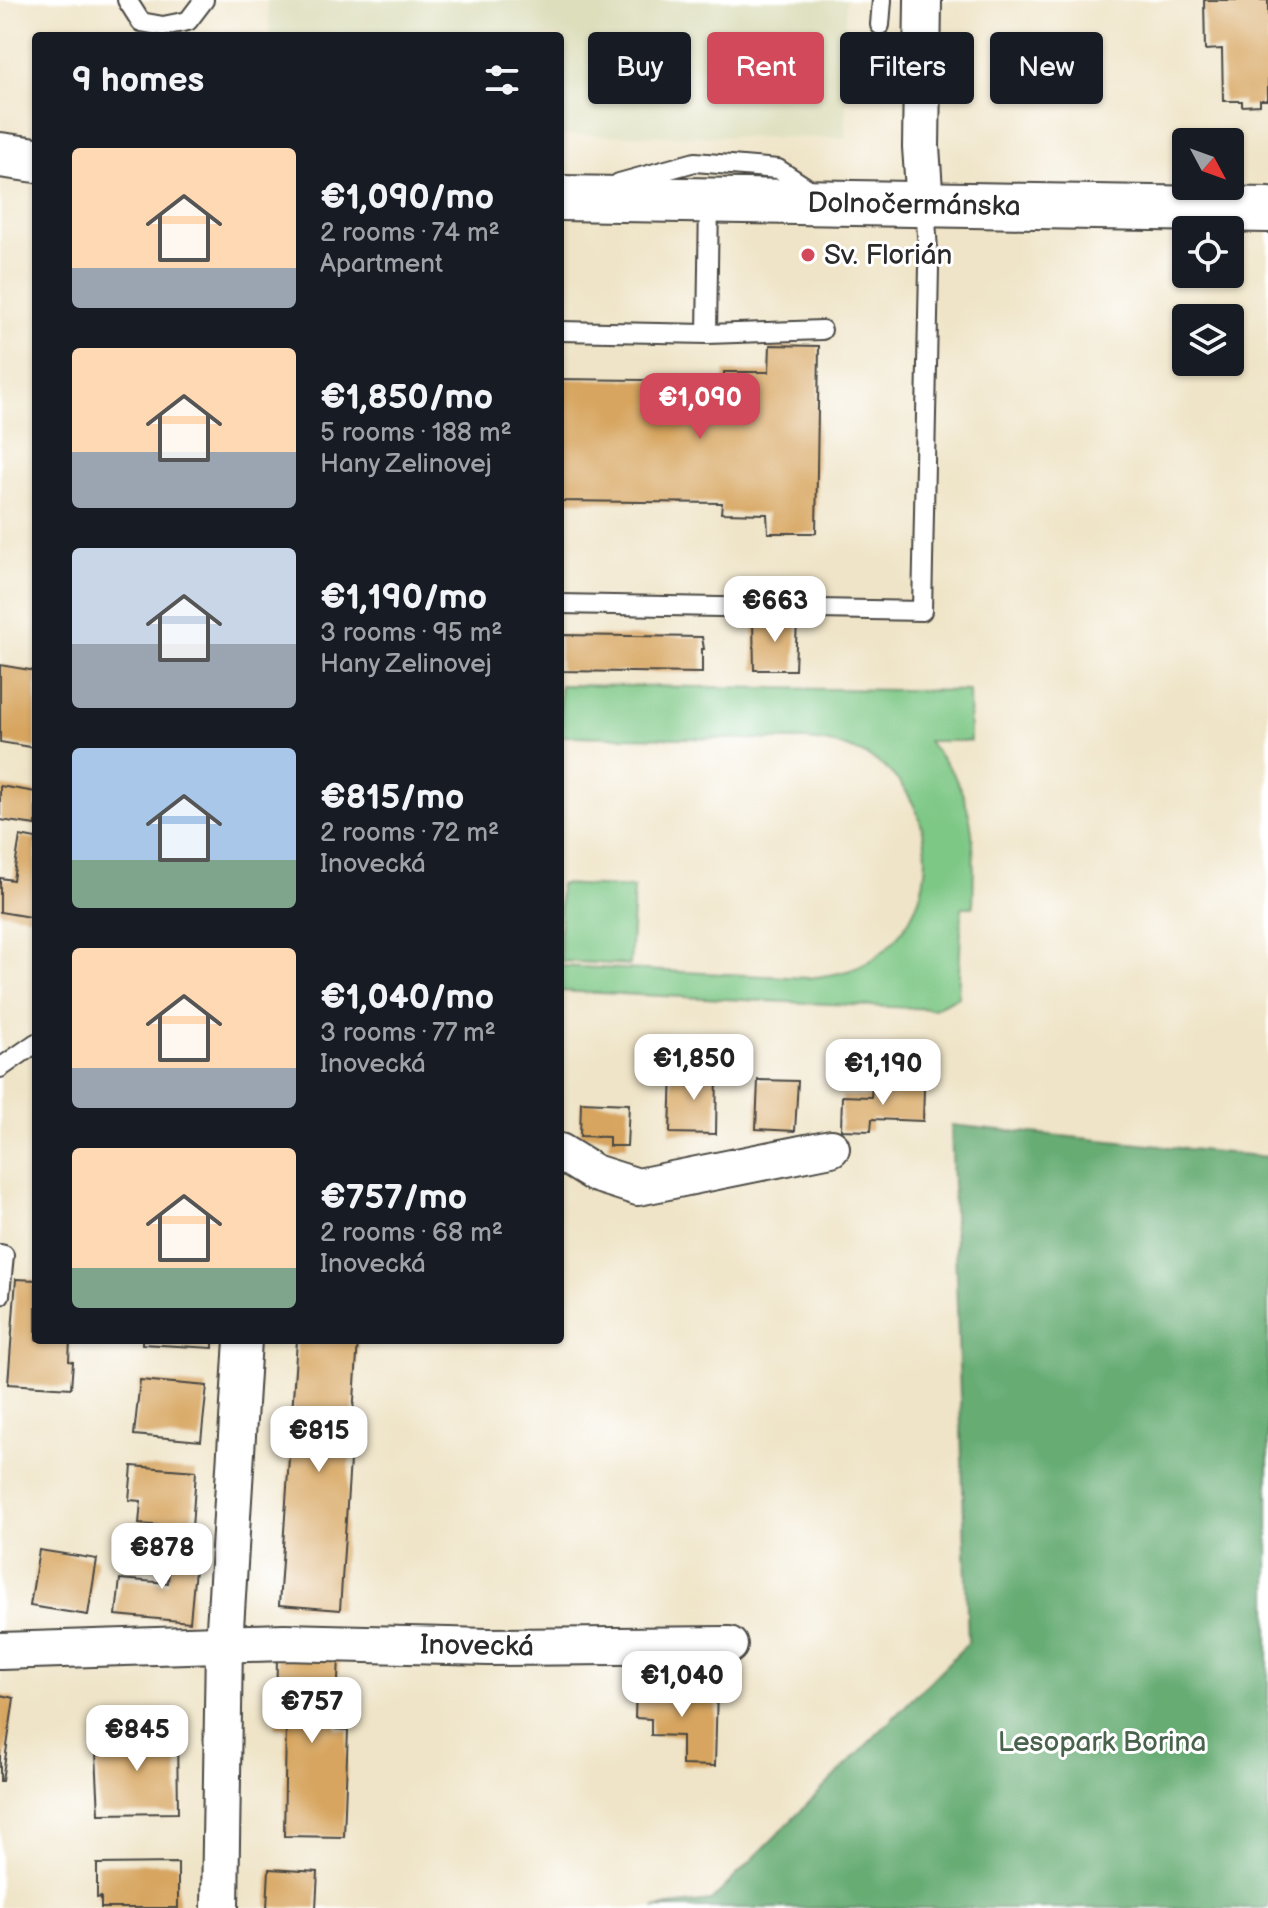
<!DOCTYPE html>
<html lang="en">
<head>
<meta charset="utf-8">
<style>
  :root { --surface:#171b24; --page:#242831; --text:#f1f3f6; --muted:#9ea1a6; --accent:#d1495b }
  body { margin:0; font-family:"Balsamiq Sans",sans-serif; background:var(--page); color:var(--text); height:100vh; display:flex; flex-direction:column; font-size:30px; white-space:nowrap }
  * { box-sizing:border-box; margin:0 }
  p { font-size:26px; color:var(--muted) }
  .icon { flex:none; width:44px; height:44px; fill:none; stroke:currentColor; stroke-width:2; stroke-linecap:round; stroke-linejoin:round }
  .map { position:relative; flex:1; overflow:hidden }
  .details { position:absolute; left:32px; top:32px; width:532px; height:1312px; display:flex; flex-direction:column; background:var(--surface); border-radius:8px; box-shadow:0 2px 6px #0004 }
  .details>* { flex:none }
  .guide { position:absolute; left:588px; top:32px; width:560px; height:72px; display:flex; gap:16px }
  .needle { width:52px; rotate:131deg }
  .controls { position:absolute; left:1172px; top:128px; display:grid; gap:16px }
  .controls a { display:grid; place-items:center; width:72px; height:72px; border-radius:8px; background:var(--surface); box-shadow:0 2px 6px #0004; font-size:40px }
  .price { position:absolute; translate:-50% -68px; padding:0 18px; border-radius:16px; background:#fff; color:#222; font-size:26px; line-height:52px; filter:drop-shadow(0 2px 4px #0008) }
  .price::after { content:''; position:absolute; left:50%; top:48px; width:24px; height:18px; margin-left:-12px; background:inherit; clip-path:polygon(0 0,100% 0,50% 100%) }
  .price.active { background:var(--accent); color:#fff }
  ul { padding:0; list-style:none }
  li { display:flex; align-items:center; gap:24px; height:200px; padding:0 40px }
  li span { display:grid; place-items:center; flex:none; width:224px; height:160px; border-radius:8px; color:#555 }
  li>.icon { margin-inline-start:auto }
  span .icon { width:96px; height:96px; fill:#fffc; stroke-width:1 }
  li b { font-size:34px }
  h2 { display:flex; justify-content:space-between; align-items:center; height:96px; padding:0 40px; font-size:34px }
  .pill { padding:0 28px; border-radius:8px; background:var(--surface); box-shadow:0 2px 6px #0004; font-size:28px; line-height:72px }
  .pill.active { background:var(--accent); color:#fff }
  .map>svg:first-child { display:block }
</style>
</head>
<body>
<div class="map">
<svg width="1268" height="1908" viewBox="0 0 1268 1908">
  <rect width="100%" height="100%" fill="#fff"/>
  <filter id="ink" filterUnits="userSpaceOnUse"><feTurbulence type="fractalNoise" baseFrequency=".0125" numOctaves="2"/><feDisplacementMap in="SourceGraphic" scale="16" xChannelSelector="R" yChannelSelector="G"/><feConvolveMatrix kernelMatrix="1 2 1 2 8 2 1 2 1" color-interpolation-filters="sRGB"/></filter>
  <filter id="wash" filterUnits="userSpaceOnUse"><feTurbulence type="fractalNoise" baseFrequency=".006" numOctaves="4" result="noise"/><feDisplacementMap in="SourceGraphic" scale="32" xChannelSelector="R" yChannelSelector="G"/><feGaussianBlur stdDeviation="1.8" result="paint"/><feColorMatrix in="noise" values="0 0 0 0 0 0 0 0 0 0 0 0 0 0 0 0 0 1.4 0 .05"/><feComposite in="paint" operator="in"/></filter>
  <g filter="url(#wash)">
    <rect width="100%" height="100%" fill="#efe4c7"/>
    <path fill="#dddebc" d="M 267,0 L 846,0 L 846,138 L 560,135 L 560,36 L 270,36 Z"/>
    <g fill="#7ec886" stroke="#547a58" stroke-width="2">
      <path d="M 560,685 L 969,691 L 970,741 L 928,741 C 935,751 945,761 951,771 C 978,813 974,859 973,907 L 962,907 L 958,997 L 933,1009 L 560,991 L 560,966 L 809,978 C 832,975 854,972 873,959 C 936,916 944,825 890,772 C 868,751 836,742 806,740 L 560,736 Z"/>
      <path d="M 560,884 L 634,888 L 630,965 L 560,961 Z"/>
    </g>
    <path fill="#66ac73" stroke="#486c4f" stroke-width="2" d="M 951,1125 L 1268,1157 L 1268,1908 L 653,1908 L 711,1901 L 968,1643 Z"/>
    <g id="blocks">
      <g fill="#d7a55f">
        <path d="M 1204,0 L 1268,0 L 1268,100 L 1260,100 L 1260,105 L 1242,106 L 1242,101 L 1223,101 L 1222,49 L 1205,50 Z"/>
        <path d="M 770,345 L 819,346 L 816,533 L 768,533 L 767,514 L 721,513 L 722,503 L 560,501 L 560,379 L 724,381 L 724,372 L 769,372 Z"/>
        <path d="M 753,619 L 797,619 L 795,670 L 754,670 Z"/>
        <path d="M 560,635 L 702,637 L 704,649 L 702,649 L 702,673 L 560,671 Z"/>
        <path d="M 0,665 L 36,671 L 36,748 L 0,742 Z"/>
        <path d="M 0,786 L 36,792 L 36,825 L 0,820 Z"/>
        <path d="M 20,836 L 36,839 L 36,918 L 0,912 L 0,878 L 13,880 Z"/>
        <path d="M 672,1070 L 717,1071 L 716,1134 L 670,1133 Z"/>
        <path d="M 758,1080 L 798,1081 L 795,1131 L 756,1129 Z"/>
        <path d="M 872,1085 L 924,1087 L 923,1121 L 872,1119 L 871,1131 L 841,1130 L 842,1096 L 871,1097 Z"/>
        <path d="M 581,1102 L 629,1104 L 627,1146 L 609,1146 L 609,1137 L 580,1136 Z"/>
        <path d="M 16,1279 L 36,1280 L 36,1340 L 70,1340 L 69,1361 L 73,1362 L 71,1388 L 8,1384 Z"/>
        <path d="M 142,1340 L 213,1340 L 213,1348 L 142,1344 Z"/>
        <path d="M 297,1340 L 358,1340 L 340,1610 L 279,1605 Z"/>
        <path d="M 140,1380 L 207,1386 L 201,1441 L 134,1435 Z"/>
        <path d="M 132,1466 L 196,1471 L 192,1528 L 139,1524 L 141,1501 L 129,1500 Z"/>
        <path d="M 171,1546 L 197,1548 L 190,1622 L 116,1615 L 120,1579 L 168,1583 Z"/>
        <path d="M 39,1550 L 97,1559 L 88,1615 L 30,1606 Z"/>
        <path d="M 277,1654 L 339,1655 L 336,1729 L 348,1730 L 344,1837 L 284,1836 L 286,1728 L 276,1728 Z"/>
        <path d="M 636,1686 L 717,1688 L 715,1766 L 682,1765 L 682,1736 L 651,1735 L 651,1719 L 635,1718 Z"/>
        <path d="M 0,1695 L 14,1698 L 2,1781 L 0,1781 Z"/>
        <path d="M 177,1732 L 178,1813 L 99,1814 L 95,1733 Z"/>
        <path d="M 178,1863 L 178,1908 L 101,1908 L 101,1897 L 97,1898 L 97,1864 Z"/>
        <path d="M 269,1869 L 318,1872 L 316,1908 L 267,1908 Z"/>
      </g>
    </g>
  </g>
  <g filter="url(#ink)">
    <use href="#blocks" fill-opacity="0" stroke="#484742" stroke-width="2"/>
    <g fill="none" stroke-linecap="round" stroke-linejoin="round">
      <defs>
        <g id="service">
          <path d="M 127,0 L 141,22 L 163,26 L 188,21 L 204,0"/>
          <path d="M 880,25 L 882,0"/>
          <path d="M 619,183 L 695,162 L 778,169 L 815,193"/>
          <path d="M 560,331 L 707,334 L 709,201"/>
          <path d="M 707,334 L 822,330"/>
          <path d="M 560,604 L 922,611 L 929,267 L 925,204"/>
          <path d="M 0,1068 L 36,1043"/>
          <path d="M 0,1254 L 4,1255 L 0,1295"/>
        </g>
        <g id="minor">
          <path d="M 923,0 L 921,147 L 925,204"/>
          <path d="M 560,1152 L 594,1173 L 638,1187 L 831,1148"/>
          <path d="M 0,1651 L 284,1642 L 489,1647 L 729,1645"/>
          <path d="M 220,1908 L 224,1644 L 243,1340"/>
        </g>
        <g id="tertiary">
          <path d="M 0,155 L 36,160"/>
          <path d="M 560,198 L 1268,210"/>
        </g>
      </defs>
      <use href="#service" stroke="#484742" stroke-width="22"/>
      <use href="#minor" stroke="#484742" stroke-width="40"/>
      <use href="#tertiary" stroke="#484742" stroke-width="48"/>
      <use href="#service" stroke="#fff" stroke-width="18"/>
      <use href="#minor" stroke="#fff" stroke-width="36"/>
      <use href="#tertiary" stroke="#fff" stroke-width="44"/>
    </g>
  </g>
  <circle fill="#d1495b" stroke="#fff" stroke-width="3" cx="808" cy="255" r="8"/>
  <g text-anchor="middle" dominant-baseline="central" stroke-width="6" stroke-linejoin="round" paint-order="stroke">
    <g font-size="28" fill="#2b2b2b" stroke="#fff">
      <text transform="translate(914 205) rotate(1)">Dolnočermánska</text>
      <text transform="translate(477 1646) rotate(1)">Inovecká</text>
    </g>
    <g font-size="28" fill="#2b2b2b" stroke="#fff" text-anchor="start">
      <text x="824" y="255">Sv. Florián</text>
    </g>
    <g font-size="28" fill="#48624b" stroke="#fff">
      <text x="1102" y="1742">Lesopark Borina</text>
    </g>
  </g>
</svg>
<div class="controls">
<a><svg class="needle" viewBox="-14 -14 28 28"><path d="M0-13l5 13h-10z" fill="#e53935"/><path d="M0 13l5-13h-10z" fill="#9ea1a6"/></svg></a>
<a><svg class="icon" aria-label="locate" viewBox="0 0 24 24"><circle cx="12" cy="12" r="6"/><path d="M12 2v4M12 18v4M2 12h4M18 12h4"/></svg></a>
<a><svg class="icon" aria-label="layers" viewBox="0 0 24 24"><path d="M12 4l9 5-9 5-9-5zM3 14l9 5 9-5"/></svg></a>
</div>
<b class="price active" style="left:700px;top:441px">€1,090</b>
<b class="price" style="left:775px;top:644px">€663</b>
<b class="price" style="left:694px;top:1102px">€1,850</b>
<b class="price" style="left:883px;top:1107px">€1,190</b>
<b class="price" style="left:319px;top:1474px">€815</b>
<b class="price" style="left:162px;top:1591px">€878</b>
<b class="price" style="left:682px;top:1719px">€1,040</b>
<b class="price" style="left:312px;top:1745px">€757</b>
<b class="price" style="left:137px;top:1773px">€845</b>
<div class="guide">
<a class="pill">Buy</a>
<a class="pill active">Rent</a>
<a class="pill">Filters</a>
<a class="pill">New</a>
</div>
<section class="details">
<h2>9 homes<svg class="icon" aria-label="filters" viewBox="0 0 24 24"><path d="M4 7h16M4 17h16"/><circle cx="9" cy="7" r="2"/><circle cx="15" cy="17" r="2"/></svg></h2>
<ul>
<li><span style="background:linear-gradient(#ffd9b3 75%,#9aa5b1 0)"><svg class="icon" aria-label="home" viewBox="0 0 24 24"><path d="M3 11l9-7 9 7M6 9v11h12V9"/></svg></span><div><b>€1,090/mo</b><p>2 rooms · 74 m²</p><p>Apartment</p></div></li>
<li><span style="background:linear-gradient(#ffd9b3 65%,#9aa5b1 0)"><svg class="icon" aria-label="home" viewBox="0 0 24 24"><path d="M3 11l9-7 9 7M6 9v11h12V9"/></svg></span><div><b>€1,850/mo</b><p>5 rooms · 188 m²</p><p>Hany Zelinovej</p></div></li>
<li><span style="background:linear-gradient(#c9d6e8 60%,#9aa5b1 0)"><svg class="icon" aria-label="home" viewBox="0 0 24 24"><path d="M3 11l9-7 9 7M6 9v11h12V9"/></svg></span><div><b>€1,190/mo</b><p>3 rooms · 95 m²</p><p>Hany Zelinovej</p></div></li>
<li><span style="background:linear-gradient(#a9c7e8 70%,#7fa58c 0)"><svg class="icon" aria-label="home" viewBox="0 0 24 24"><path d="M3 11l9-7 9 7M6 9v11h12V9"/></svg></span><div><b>€815/mo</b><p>2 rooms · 72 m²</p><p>Inovecká</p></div></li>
<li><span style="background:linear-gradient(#ffd9b3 75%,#9aa5b1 0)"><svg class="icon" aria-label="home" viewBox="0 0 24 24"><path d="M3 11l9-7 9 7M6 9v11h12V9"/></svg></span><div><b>€1,040/mo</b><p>3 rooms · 77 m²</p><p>Inovecká</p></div></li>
<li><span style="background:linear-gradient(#ffd9b3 75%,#7fa58c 0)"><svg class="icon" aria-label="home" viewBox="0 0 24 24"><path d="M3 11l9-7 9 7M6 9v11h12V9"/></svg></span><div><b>€757/mo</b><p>2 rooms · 68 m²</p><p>Inovecká</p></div></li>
</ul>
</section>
</div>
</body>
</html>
